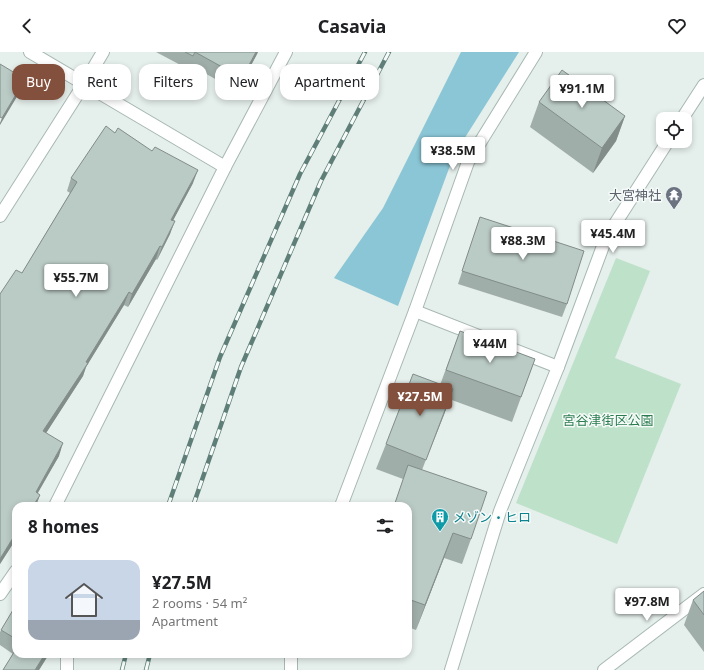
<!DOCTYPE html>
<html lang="en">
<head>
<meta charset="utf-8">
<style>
  :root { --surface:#fff; --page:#f6f6f6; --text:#202124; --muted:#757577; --accent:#82503c }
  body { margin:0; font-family:"Noto Sans","Noto Sans JP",sans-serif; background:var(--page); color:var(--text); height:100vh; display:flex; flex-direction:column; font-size:15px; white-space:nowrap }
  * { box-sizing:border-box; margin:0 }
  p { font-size:13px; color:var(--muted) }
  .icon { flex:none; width:22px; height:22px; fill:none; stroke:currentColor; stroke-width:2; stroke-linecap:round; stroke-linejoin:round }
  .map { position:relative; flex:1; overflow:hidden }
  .side { position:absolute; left:12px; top:450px; width:400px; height:156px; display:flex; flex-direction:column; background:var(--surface); border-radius:12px; box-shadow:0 2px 6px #0003 }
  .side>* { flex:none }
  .banner { position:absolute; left:12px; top:12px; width:400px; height:36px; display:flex; gap:8px }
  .buttons { position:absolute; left:656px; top:60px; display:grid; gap:8px }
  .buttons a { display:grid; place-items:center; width:36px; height:36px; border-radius:8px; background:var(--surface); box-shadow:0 2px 6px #0003; font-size:20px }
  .price { position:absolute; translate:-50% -34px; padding:0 9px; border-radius:4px; background:#fff; color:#222; font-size:13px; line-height:26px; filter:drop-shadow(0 1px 2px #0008) }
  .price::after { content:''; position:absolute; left:50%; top:24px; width:12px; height:9px; margin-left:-6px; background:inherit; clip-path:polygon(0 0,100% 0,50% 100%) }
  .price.on { background:var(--accent); color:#fff }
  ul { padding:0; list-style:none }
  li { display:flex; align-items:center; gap:12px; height:100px; padding:0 16px }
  li span { display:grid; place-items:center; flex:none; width:112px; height:80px; border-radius:12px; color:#555 }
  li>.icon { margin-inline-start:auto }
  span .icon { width:48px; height:48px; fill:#fffc; stroke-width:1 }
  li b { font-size:17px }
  h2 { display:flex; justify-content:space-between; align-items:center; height:48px; padding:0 16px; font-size:17px }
  .tag { padding:0 14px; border-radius:12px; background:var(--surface); box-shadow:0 2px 6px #0003; font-size:14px; line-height:36px }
  .tag.on { background:var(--accent); color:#fff }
  header { display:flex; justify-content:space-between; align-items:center; height:52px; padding:0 16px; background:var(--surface); font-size:18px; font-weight:700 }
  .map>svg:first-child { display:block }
</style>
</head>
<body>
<header><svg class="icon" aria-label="back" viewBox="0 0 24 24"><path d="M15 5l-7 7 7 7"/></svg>Casavia<svg class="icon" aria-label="heart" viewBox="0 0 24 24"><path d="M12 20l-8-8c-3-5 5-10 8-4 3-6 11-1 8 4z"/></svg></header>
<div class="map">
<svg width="704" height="618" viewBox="0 0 704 618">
  <rect width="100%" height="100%" fill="#e5efeb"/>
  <path fill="#bee1c9" d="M 616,206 L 650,219 L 615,306 L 681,332 L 617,492 L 516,451 Z"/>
  <path fill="#8bc6d6" d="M 461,0 L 519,0 L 454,103 L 398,254 L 334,226 L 383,156 Z"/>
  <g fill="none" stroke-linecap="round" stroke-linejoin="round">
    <defs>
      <g id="street">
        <path d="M 30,0 L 225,115"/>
        <path d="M 682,67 L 704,33"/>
        <path d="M 0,164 L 84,32 L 103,0"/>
        <path d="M 415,259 L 558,315"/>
        <path d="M 55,454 L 225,115 L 286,0"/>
        <path d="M 341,454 L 415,259 L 468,110 L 536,0"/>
        <path d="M 0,542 L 16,519"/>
        <path d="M 291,602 L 291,618"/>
        <path d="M 67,618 L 67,602"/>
        <path d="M 451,618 L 500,459 L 558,315 L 606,186 L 668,89"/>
        <path d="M 604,618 L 704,542"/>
      </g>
    </defs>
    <use href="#street" stroke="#a7b8b3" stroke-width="14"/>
    <use href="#street" stroke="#fff" stroke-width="12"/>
    <defs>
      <g id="rail">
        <path d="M 168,454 L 220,305 L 300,122 L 365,0"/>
        <path d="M 193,454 L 241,315 L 321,129 L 389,0"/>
        <path d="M 122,618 L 126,602"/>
        <path d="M 146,618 L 150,602"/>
      </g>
    </defs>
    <use href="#rail" stroke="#5e7e77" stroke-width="4.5"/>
    <use href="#rail" stroke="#f6fbf9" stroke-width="3" stroke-dasharray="9" stroke-linecap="butt"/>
  </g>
  <g fill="#a0aea9">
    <path d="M 156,0 L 258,0 L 256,4 L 237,39 L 190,13 L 188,17 Z"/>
    <path d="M 539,50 L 625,64 L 616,89 L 593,121 L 530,75 Z"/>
    <path d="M 71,126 L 193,131 L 173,168 L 170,182 L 157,208 L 156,207 L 128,255 L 124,253 L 86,315 L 83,324 L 46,381 L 59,404 L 37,441 L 16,487 L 0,512 L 0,242 L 22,221 L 70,141 L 67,139 Z"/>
    <path d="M 480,165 L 567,252 L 562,265 L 458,232 Z"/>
    <path d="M 460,279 L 535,307 L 512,370 L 449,347 L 422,418 L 471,487 L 462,512 L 444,506 L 416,578 L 408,575 L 408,454 L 394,454 L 403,427 L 376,417 L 386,392 L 440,333 Z"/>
    <path d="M 704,539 L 704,600 L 684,573 L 693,548 Z"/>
    <path d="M 16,553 L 16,602 L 49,602 L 39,618 L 3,618 L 13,602 L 0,593 L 0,580 Z"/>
  </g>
  <g fill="#828d8a">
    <path d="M 256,0 L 258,0 L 256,4 L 237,39 L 242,26 Z"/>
    <path d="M 25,27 L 21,38 L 0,73 L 0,71 L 2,66 Z"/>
    <path d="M 625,64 L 616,89 L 593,121 L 602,96 Z"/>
    <path d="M 198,118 L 193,131 L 167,180 L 171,168 Z"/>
    <path d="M 175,169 L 170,182 L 157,208 L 162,195 Z"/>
    <path d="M 160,194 L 156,207 L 128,255 L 132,242 Z"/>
    <path d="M 129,240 L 124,253 L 86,315 L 83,324 L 39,392 L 43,379 Z"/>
    <path d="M 453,337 L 444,363 L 416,433 L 426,408 Z"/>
    <path d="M 63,391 L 59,404 L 31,453 L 36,440 Z"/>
    <path d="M 40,443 L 36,454 L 33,454 Z"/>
    <path d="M 16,481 L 16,487 L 0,512 L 0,507 Z"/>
    <path d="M 453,481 L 444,506 L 416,578 L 425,553 Z"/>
    <path d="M 45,602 L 49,602 L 39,618 L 35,618 Z"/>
  </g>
  <g fill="#bacac5" stroke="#828d8a">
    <path d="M 185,0 L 195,0 L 193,4 Z"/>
    <path d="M 195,0 L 256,0 L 242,26 Z"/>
    <path d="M 0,12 L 25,27 L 2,66 L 0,65 Z"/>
    <path d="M 562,18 L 625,64 L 602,96 L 539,50 Z"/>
    <path d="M 106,74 L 115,81 L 118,76 L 152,99 L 155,95 L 198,118 L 171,168 L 175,169 L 162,195 L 160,194 L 132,242 L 129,240 L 86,310 L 88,311 L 43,379 L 63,391 L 36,440 L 40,443 L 33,454 L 16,454 L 16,481 L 0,507 L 0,242 L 16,218 L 22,221 L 77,130 L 71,126 Z"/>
    <path d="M 480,165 L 584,199 L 567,252 L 462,219 Z"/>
    <path d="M 460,279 L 535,307 L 521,345 L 446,318 Z"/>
    <path d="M 413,322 L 453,337 L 426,408 L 386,392 Z"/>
    <path d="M 408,413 L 487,440 L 471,487 L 453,481 L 425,553 L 408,547 L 408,454 L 394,454 Z"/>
    <path d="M 704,539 L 704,563 L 693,548 Z"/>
    <path d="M 16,553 L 16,587 L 1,578 Z"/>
    <path d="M 16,597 L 16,602 L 45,602 L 35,618 L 3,618 Z"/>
  </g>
  <defs>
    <symbol id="temple-pin" viewBox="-11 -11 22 30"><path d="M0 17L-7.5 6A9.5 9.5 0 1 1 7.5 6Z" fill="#6b7280" stroke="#f6fbf9"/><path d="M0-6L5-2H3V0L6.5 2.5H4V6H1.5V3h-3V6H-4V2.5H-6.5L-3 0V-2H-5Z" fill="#fff"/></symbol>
    <symbol id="building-pin" viewBox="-11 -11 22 30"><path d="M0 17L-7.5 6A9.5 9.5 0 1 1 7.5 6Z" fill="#0f9aa8" stroke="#f6fbf9"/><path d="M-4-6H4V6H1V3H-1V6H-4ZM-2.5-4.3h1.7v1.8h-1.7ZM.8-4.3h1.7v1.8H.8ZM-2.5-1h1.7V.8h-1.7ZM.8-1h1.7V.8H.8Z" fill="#fff"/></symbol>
  </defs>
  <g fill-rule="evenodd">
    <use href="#temple-pin" x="664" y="133" width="20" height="27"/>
    <use href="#building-pin" x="430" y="455" width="20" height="27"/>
  </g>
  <g text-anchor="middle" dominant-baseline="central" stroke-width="3" stroke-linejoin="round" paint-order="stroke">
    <g font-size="13" fill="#5b616d" stroke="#f6fbf9" text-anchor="end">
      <text x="661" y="143">大宮神社</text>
    </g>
    <g font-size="13" fill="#2a7c4f" stroke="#f6fbf9">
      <text x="608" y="368">宮谷津街区公園</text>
    </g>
    <g font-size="13" fill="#0d838f" stroke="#f6fbf9" text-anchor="start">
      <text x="453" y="465">メゾン・ヒロ</text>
    </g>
  </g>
</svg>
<div class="buttons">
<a><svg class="icon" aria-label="locate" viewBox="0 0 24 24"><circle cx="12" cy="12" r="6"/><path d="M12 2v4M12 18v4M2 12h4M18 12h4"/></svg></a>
</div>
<b class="price" style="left:582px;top:57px">¥91.1M</b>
<b class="price" style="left:453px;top:119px">¥38.5M</b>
<b class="price" style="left:613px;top:202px">¥45.4M</b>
<b class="price" style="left:523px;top:209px">¥88.3M</b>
<b class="price" style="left:76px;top:246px">¥55.7M</b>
<b class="price" style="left:490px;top:312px">¥44M</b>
<b class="price on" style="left:420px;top:365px">¥27.5M</b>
<b class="price" style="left:647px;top:570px">¥97.8M</b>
<div class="banner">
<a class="tag on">Buy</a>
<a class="tag">Rent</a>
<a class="tag">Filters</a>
<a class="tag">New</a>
<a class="tag">Apartment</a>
</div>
<section class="side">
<h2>8 homes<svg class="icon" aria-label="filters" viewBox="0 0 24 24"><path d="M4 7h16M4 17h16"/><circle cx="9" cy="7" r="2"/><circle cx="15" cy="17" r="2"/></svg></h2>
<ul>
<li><span style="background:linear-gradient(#c9d6e8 75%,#9aa5b1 0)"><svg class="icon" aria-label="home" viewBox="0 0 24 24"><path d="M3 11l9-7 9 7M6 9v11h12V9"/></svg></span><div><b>¥27.5M</b><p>2 rooms · 54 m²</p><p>Apartment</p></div></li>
</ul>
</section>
</div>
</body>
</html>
